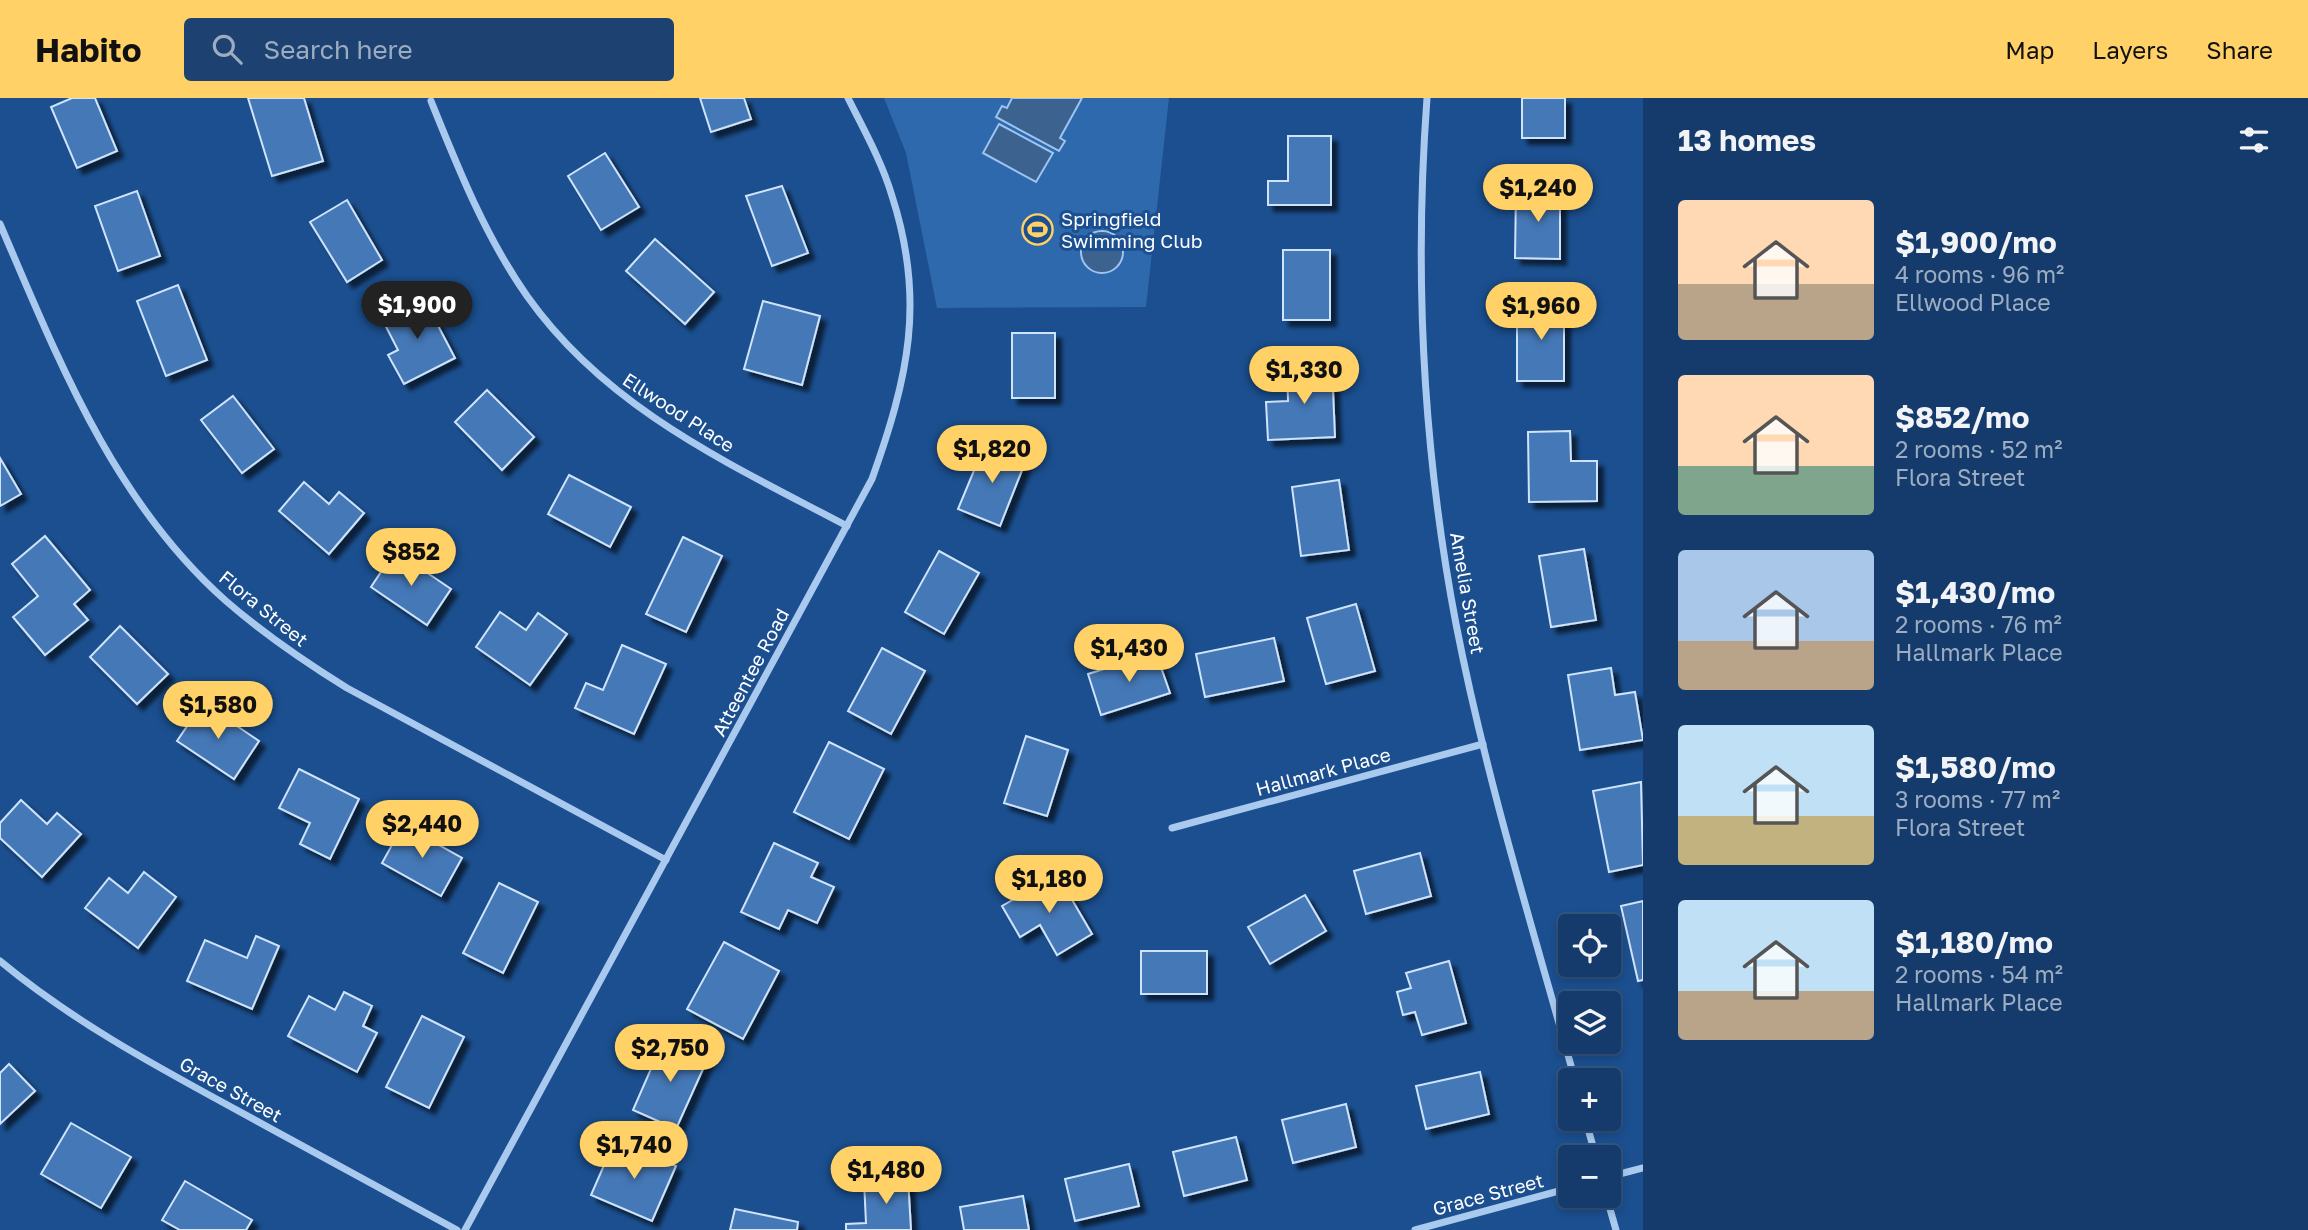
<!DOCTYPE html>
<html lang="en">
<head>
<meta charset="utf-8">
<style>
  :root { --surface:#143b6b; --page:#1d4271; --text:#f1f3f6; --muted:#9dadc1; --line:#33557e; --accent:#ffd166 }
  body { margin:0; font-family:"Golos Text",sans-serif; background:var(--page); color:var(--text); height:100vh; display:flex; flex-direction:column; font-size:26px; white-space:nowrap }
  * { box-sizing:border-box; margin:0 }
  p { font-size:23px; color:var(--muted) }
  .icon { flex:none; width:38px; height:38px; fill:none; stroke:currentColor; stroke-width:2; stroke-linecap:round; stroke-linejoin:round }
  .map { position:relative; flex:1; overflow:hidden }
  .panel { display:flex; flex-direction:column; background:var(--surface); width:665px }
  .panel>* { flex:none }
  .controls { position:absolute; left:1558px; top:816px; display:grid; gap:14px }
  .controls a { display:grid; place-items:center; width:63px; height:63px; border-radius:7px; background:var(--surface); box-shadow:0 4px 10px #0003,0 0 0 2px var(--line); font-size:35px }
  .price { position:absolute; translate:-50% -60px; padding:0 16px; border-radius:24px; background:var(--accent); color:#111; font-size:23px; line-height:46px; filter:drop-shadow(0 2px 4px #0008) }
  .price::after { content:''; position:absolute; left:50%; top:42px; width:21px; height:16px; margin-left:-10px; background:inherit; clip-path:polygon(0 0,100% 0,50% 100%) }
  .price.selected { background:#222; color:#fff }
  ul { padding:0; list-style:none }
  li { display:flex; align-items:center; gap:21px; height:175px; padding:0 35px }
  li span { display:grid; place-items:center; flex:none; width:196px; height:140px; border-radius:7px; color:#555 }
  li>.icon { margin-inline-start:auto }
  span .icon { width:84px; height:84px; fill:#fffc; stroke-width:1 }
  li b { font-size:30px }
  h2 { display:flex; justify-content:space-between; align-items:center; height:84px; padding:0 35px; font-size:30px }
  header { display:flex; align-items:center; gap:42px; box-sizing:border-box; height:98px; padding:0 35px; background:var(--accent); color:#111 }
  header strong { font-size:33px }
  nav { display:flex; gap:38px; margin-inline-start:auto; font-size:24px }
  .search { width:490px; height:63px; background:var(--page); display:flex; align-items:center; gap:18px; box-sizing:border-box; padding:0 24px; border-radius:7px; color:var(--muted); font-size:26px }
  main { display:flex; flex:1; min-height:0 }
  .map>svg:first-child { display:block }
</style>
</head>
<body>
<header>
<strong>Habito</strong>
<div class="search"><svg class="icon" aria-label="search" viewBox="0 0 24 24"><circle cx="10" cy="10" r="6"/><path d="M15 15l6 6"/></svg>Search here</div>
<nav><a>Map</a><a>Layers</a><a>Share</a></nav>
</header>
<main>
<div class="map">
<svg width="1643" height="1132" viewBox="0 0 1643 1132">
  <defs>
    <filter id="shadow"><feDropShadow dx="6" dy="6" stdDeviation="2" flood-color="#0009"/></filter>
  </defs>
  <rect width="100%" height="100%" fill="#1b4f8f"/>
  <path fill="#2e69ad" d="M 884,0 L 1169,0 L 1146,209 L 937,210 L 906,55 Z"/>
  <g fill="#3c6290" stroke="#9cc4f0" stroke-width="2">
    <path d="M 1012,0 L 1082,0 L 1060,40 L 1065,43 L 1059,53 L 996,19 L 1002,8 L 1007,10 Z"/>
    <path d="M 999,26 L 1053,55 L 1036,84 L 983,55 Z"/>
    <circle cx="1102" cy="154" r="21"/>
  </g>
  <g fill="#4478b7" stroke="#cfe3fa" stroke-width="2" filter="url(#shadow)">
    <path d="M 72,0 L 95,0 L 117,53 L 77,70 L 51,9 Z"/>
    <path d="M 248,0 L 304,0 L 323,63 L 272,78 Z"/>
    <path d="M 700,0 L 744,0 L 751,21 L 711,34 Z"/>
    <rect x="1522" y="0" width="43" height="40"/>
    <path d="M 1288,38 L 1331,38 L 1331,107 L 1268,107 L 1268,83 L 1288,83 Z"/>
    <path d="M 605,55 L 639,109 L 601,132 L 568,78 Z"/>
    <path d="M 782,88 L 808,155 L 772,168 L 746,98 Z"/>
    <path d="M 1516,92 L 1560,92 L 1560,161 L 1515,160 Z"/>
    <path d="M 137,93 L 160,158 L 118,173 L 95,108 Z"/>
    <path d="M 347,102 L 382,162 L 347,184 L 310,124 Z"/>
    <path d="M 655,141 L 714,194 L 685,226 L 626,173 Z"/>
    <rect x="1283" y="152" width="47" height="70"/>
    <path d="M 178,187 L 207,262 L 166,278 L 137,203 Z"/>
    <path d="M 423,199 L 455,260 L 404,286 L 388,257 L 398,252 L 382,221 Z"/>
    <path d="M 763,203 L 820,218 L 802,287 L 744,271 Z"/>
    <rect x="1517" y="205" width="47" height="78"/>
    <rect x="1012" y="235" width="43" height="65"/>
    <path d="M 1332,268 L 1335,339 L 1268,342 L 1266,304 L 1288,303 L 1287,270 Z"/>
    <path d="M 487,292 L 534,339 L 502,372 L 455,324 Z"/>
    <path d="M 233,298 L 274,351 L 242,375 L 201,322 Z"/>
    <path d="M 1570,333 L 1571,363 L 1597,363 L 1597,403 L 1529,404 L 1528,334 Z"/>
    <path d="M 985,346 L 1026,362 L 1000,428 L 958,411 Z"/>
    <path d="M 0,360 L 21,396 L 0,408 Z"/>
    <path d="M 569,377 L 631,409 L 610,449 L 548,416 Z"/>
    <path d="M 1339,382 L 1349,452 L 1301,458 L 1292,389 Z"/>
    <path d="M 304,384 L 329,406 L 339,394 L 364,415 L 329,456 L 279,413 Z"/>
    <path d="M 45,438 L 90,492 L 74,506 L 88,522 L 45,557 L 13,519 L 38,498 L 12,466 Z"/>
    <path d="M 683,439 L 722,458 L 686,534 L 646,516 Z"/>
    <path d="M 1584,451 L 1596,522 L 1551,529 L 1539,458 Z"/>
    <path d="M 395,453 L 451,491 L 427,527 L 371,489 Z"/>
    <path d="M 939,453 L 979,475 L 944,536 L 905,514 Z"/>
    <path d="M 1356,506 L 1375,573 L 1326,586 L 1307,520 Z"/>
    <path d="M 500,514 L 526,532 L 538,515 L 567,536 L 530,587 L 476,549 Z"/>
    <path d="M 120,528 L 168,576 L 137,606 L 90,559 Z"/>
    <path d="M 1274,540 L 1284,583 L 1205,599 L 1196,556 Z"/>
    <path d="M 622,547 L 666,566 L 634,636 L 575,610 L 586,585 L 603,592 Z"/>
    <path d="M 882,550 L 925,573 L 891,636 L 848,613 Z"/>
    <path d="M 1156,555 L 1170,595 L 1101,617 L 1088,576 Z"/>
    <path d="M 1611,570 L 1615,597 L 1635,594 L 1643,642 L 1580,652 L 1568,577 Z"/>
    <path d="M 203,605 L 259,643 L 234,681 L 177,643 Z"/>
    <path d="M 1026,638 L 1068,652 L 1047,718 L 1004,705 Z"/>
    <path d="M 829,644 L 884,671 L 849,741 L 794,714 Z"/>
    <path d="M 299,671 L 359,701 L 330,761 L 300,746 L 310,725 L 279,710 Z"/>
    <path d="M 1641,684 L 1643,767 L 1609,774 L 1593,693 Z"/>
    <path d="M 21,702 L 47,726 L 57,715 L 81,736 L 42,779 L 0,740 L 0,725 Z"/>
    <path d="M 403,727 L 462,760 L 441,798 L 382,765 Z"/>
    <path d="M 774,745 L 818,765 L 811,779 L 834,789 L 817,825 L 788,812 L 779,831 L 741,814 Z"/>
    <path d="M 1420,755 L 1431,798 L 1366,816 L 1354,773 Z"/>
    <path d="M 144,774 L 176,799 L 138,850 L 85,810 L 109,780 L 128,795 Z"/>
    <path d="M 1057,776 L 1092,836 L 1057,857 L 1040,827 L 1020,839 L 1002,808 Z"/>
    <path d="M 499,785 L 538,804 L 503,875 L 463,855 Z"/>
    <path d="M 1305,797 L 1326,833 L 1270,866 L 1248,829 Z"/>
    <path d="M 1643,803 L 1643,882 L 1638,883 L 1621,808 Z"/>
    <path d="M 256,838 L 279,848 L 252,911 L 187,883 L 205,842 L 247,860 Z"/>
    <path d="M 724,844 L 779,873 L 743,941 L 687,911 Z"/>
    <rect x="1141" y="853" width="66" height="43"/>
    <path d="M 1449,863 L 1466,925 L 1422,937 L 1415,914 L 1403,917 L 1397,894 L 1411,890 L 1406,875 Z"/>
    <path d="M 344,894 L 372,908 L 363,928 L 377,935 L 357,974 L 288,938 L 309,898 L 335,912 Z"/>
    <path d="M 422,918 L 464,939 L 429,1010 L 386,989 Z"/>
    <path d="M 664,941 L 708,960 L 676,1031 L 633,1012 Z"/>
    <path d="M 9,966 L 35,993 L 0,1026 L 0,975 Z"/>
    <path d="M 1480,974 L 1489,1016 L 1426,1031 L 1416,988 Z"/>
    <path d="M 1346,1006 L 1356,1049 L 1293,1065 L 1282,1022 Z"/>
    <path d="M 71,1025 L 131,1059 L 101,1110 L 41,1076 Z"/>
    <path d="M 1236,1039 L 1247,1082 L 1184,1098 L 1173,1054 Z"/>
    <path d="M 615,1042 L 676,1068 L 652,1123 L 591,1097 Z"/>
    <path d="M 1129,1066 L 1139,1108 L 1075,1123 L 1065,1081 Z"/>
    <path d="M 908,1080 L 911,1132 L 846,1132 L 846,1126 L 866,1125 L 864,1083 Z"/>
    <path d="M 185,1083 L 252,1122 L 246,1132 L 180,1132 L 162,1122 Z"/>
    <path d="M 1023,1098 L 1029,1132 L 964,1132 L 960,1109 Z"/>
    <path d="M 735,1111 L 798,1124 L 797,1132 L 730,1132 Z"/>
  </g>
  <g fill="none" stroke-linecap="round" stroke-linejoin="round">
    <g stroke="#a9c9ee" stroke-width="7">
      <path d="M 1427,0 C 1414,176 1423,353 1456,526 C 1486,680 1533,831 1575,982"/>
      <path d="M 431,3 C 458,70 485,138 527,198 C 607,311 728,365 847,428"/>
      <path d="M 0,126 C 58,261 113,403 226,503 C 264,536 305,564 347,590 L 666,762"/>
      <path d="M 1172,730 L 1483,646"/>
      <path d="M 0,863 C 71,922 152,966 233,1010 C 307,1051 382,1091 457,1132"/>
      <path d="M 1585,1020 L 1596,1059"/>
      <path d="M 1608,1079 L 1643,1070"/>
      <path d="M 1606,1097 L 1616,1132"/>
      <path d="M 465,1132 L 872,381 C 908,280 926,203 892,98 C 882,64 864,32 848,0"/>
      <path d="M 1415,1132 L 1570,1090"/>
    </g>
  </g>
  <defs>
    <symbol id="stadium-ring" viewBox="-11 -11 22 22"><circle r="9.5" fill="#1b4f8f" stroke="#ffd166" stroke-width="1.5"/><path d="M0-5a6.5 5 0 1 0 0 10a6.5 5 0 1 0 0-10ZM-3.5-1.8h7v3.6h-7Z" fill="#ffd166"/></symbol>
  </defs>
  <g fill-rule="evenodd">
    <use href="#stadium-ring" x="1020" y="114" width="35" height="35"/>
  </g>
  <g text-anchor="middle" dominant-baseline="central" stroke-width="6" stroke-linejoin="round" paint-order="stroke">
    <g font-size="19" fill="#fff" stroke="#1b4f8f" text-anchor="start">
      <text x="1061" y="120">Springfield<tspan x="1061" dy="22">Swimming Club</tspan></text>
    </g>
    <g font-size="19" fill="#fff" stroke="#1b4f8f">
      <text transform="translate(679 314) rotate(33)">Ellwood Place</text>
      <text transform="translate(1468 495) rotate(80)">Amelia Street</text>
      <text transform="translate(264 510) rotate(39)">Flora Street</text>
      <text transform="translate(750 574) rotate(-62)">Atteentee Road</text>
      <text transform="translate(1323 673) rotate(-15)">Hallmark Place</text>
      <text transform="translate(231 991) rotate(29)">Grace Street</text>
      <text transform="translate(1488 1096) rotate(-15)">Grace Street</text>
    </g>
  </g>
</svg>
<div class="controls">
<a><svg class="icon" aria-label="locate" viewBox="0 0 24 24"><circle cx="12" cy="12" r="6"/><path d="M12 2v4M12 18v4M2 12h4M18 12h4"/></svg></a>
<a><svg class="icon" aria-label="layers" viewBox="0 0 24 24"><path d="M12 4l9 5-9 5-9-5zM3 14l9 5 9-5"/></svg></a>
<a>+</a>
<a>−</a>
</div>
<b class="price" style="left:1538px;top:126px">$1,240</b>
<b class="price selected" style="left:417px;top:243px">$1,900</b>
<b class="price" style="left:1541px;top:244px">$1,960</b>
<b class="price" style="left:1304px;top:308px">$1,330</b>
<b class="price" style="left:992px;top:387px">$1,820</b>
<b class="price" style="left:411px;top:490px">$852</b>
<b class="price" style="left:1129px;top:586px">$1,430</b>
<b class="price" style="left:218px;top:643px">$1,580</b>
<b class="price" style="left:422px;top:762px">$2,440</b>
<b class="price" style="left:1049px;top:817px">$1,180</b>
<b class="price" style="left:670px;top:986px">$2,750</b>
<b class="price" style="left:634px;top:1083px">$1,740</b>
<b class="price" style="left:886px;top:1108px">$1,480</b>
</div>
<section class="panel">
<h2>13 homes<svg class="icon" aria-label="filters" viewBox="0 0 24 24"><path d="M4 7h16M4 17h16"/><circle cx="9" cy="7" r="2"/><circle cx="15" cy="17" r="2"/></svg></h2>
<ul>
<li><span style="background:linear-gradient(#ffd9b3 60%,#b9a48a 0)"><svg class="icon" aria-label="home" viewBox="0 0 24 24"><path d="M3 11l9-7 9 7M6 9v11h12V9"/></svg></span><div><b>$1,900/mo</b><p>4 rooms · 96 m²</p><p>Ellwood Place</p></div></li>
<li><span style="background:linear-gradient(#ffd9b3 65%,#7fa58c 0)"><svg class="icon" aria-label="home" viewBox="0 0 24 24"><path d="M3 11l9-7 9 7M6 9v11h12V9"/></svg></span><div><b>$852/mo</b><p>2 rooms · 52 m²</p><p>Flora Street</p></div></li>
<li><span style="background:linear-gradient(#a9c7e8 65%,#b9a48a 0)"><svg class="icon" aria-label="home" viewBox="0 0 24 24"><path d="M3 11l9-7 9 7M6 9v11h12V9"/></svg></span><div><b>$1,430/mo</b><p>2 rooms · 76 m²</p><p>Hallmark Place</p></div></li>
<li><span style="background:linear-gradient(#bfe0f5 65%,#c2b280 0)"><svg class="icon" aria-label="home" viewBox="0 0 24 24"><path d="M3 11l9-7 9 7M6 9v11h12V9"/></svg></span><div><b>$1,580/mo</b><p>3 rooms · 77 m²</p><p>Flora Street</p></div></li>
<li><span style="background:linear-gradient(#bfe0f5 65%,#b9a48a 0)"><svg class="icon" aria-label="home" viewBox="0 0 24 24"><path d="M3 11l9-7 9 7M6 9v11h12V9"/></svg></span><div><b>$1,180/mo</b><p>2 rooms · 54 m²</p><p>Hallmark Place</p></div></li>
</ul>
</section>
</main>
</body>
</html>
